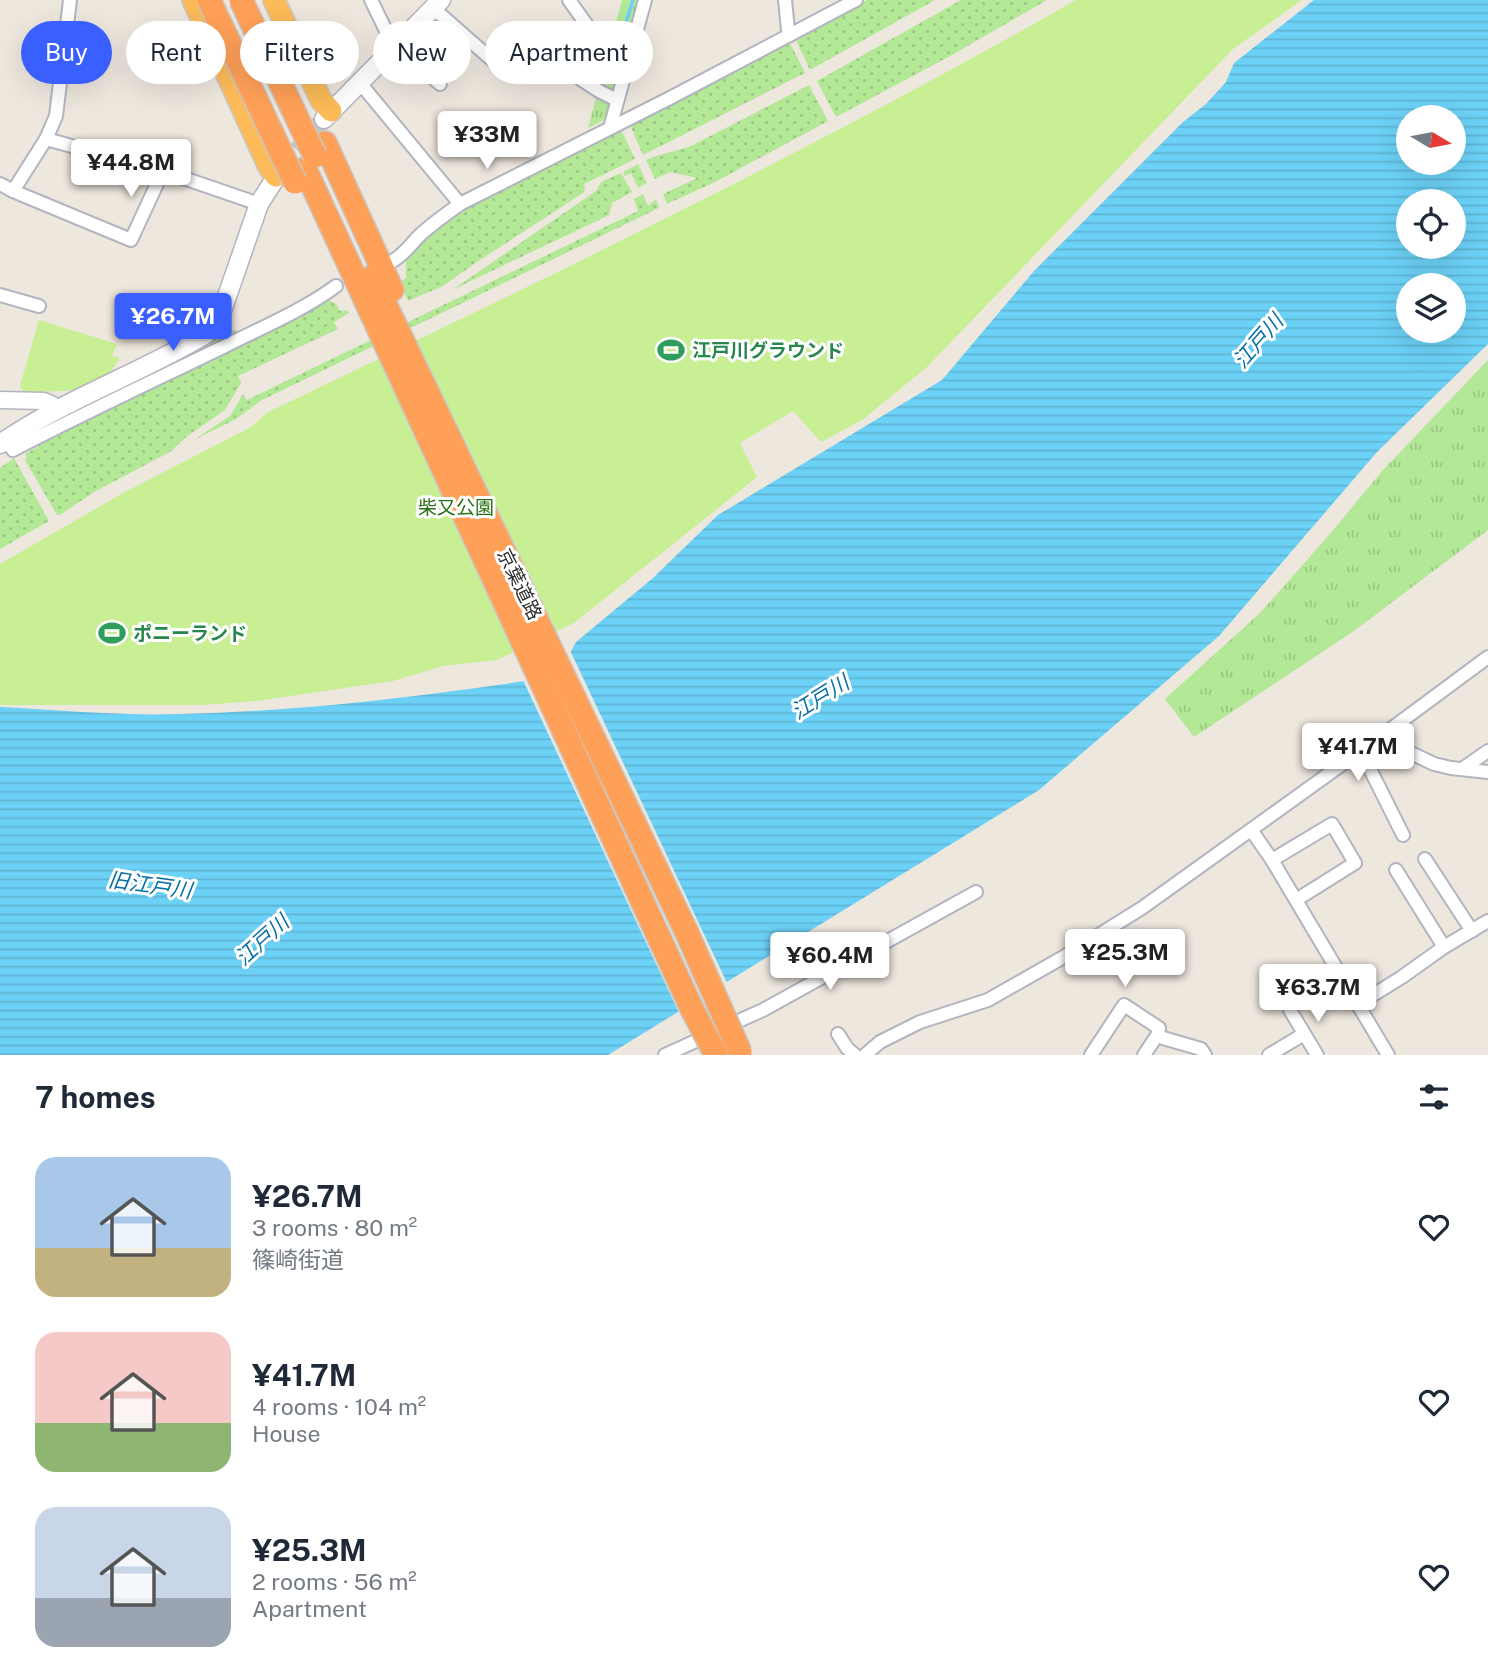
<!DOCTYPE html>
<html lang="en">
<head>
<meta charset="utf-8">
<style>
  :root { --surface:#fff; --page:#f6f6f7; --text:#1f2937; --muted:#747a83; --accent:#3a5fff }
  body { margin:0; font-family:"Public Sans","Noto Sans JP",sans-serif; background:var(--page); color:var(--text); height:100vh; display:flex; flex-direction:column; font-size:26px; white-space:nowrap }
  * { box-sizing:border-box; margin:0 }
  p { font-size:23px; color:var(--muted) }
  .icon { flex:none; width:38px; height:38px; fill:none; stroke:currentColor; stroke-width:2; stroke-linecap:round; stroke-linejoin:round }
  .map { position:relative; height:1055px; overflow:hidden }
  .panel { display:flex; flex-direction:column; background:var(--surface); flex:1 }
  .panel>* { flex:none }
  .guide { position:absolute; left:21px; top:21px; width:700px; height:63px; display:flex; gap:14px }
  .needle { width:46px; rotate:100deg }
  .tools { position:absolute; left:1396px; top:105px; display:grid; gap:14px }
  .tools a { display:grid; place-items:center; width:70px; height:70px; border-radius:50%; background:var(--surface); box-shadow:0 7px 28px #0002; font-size:35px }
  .price { position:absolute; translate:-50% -60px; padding:0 16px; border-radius:7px; background:#fff; color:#222; font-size:23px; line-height:46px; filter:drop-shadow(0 2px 4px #0008) }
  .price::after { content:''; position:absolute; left:50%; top:42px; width:21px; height:16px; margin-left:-10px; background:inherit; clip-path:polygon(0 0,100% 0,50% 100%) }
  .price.active { background:var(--accent); color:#fff }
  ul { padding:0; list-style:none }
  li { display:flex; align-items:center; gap:21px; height:175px; padding:0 35px }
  li span { display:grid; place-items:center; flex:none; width:196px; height:140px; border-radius:21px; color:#555 }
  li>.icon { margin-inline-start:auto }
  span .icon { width:84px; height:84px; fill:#fffc; stroke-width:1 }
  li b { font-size:30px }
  h2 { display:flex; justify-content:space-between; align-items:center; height:84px; padding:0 35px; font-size:30px }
  .tag { padding:0 24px; border-radius:32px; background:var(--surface); box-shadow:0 7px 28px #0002; font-size:24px; line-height:63px }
  .tag.active { background:var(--accent); color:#fff }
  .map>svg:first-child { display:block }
</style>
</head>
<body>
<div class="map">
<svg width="1488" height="1055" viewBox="0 0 1488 1055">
  <defs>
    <pattern id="grass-dots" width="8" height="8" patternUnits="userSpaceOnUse" patternTransform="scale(1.75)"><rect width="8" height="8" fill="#b3e897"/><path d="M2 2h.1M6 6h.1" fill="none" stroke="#9ac782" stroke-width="1.8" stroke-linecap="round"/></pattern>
    <pattern id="park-tufts" width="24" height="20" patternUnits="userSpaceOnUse" patternTransform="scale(1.75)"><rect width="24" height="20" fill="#b3e897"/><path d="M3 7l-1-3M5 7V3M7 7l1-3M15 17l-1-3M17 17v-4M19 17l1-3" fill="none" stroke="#9ac782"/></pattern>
    <pattern id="water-rules" width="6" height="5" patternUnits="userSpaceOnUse" patternTransform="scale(1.75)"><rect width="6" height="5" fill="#6cd1f6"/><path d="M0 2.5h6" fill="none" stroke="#5eb4d3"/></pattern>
  </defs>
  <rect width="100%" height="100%" fill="#eee7de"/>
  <g fill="url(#grass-dots)">
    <path d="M 867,0 L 935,0 L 810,70 L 795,38 Z"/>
    <path d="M 961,0 L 1047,0 L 952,55 L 836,117 L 817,81 Z"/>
    <path d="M 789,41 L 805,73 L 643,155 L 629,123 Z"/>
    <path d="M 809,85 L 828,121 L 715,182 L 667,204 L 663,194 L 697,178 L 670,172 L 655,179 L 646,160 L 656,156 L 689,147 Z"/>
    <path d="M 620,127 L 635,159 L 584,184 L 585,190 L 583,193 L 477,262 L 443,286 L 408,301 L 400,282 L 406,278 L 406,261 L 416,247 L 445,219 Z"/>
    <path d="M 638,164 L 647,183 L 638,188 L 631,173 L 625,176 L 623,172 Z"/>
    <path d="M 621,173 L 632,192 L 612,203 L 609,215 L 452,290 L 596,191 L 601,182 Z"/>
    <path d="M 643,194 L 648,206 L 656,199 L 659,208 L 262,400 L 236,419 L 194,440 L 230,416 L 243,394 L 247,400 L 638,211 L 634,199 Z"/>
    <path d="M 327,299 L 336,304 L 340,311 L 347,310 L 349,313 L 334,322 L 338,329 L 238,376 L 241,383 L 225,410 L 186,437 L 170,452 L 94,492 L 60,515 L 57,515 L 25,460 L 27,458 L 25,454 L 38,447 L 36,442 Z"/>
    <path d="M 223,328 L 237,331 L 239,334 L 28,437 L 32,430 L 210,340 Z"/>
    <path d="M 14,458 L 49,521 L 0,549 L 0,468 Z"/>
  </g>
  <g fill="url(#park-tufts)">
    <path d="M 622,0 L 638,0 L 606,119 L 588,128 Z"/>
    <path d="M 1488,360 L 1488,530 L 1354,631 L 1194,737 L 1165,699 L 1260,613 L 1329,535 L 1383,470 Z"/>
  </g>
  <g fill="#c8ef93">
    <path d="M 1076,0 L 1302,0 L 1233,49 L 926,368 L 862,420 L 821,442 L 793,411 L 740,443 L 757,477 L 574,623 L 497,660 L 443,666 L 393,681 L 256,701 L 203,705 L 0,705 L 0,564 L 123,493 L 251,427 L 268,412 C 541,281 814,150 1076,0 Z"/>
    <path d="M 39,320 L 117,344 L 112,356 L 120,358 C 116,363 112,371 106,376 C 82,394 51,392 23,391 L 20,386 Z"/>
  </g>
  <path fill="url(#water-rules)" fill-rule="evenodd" d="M 1314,0 L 1488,0 L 1488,344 L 1377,452 L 1219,636 L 1039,790 L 608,1055 L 0,1055 L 0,707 C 60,710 121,716 181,714 C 308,711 433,695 558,676 L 576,642 L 653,578 L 718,515 L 942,380 L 1034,271 L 1183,122 L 1206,104 L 1226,82 L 1234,63 ZM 1409,117 L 1454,117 L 1454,163 L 1409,163 ZM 1409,201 L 1454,201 L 1454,247 L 1409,247 ZM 1409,285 L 1454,285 L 1454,331 L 1409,331 Z"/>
  <path fill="#eee7de" d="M 569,648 L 728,985 L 680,1015 L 522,678 L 556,673 Z"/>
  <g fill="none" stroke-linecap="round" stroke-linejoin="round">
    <path stroke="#6cd1f6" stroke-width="3.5" d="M 624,29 L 633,0"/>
    <path stroke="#c7c2ba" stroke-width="18" stroke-dasharray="18 9" stroke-linecap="butt" d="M 280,171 L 324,119"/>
    <defs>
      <g id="minor">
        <path d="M 371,0 L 389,37 L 396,46 L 440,84"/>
        <path d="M 569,0 L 609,56"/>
        <path d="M 785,0 L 788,30 L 790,35"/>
        <path d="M 433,8 L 507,73"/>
        <path d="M 559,65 L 599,91 L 617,100"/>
        <path d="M 360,83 L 460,204"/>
        <path d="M 610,128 L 645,0"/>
        <path d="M 46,139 L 163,171 L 259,204"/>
        <path d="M 0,184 L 13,191 L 131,240 L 163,171"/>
        <path d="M 13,191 L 46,139 L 56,116 L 70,0"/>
        <path d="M 391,262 C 404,255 410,245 420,235 C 432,224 446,214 460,204 L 670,98 L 856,0"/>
        <path d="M 0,295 L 39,306"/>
        <path d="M 6,440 L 13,450 C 82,414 153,381 223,347 C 261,328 302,311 336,286"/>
        <path d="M 1380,737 L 1383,744 L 1413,754 L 1434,764 L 1451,768 L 1488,772"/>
        <path d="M 1388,746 L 1366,761 L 1403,835"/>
        <path d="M 1462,769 L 1488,751"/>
        <path d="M 1254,834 L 1272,860 L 1388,1055"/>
        <path d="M 1425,859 L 1472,931"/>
        <path d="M 1272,860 L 1332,824 L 1355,863 L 1296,900"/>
        <path d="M 1396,870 L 1444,947"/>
        <path d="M 1357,1005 L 1402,977 L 1444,947 L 1488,921"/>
        <path d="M 1290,1010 L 1317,1055"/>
        <path d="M 725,1027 L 763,1010 L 976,892"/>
        <path d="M 838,1034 L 847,1048 L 855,1055"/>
        <path d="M 1158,1034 L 1163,1038 L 1201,1049 L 1205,1055"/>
        <path d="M 665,1055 L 709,1035"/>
        <path d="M 865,1055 L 880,1042 L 920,1022 L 988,1000 L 1060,959 L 1142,908 L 1380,737 L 1488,657"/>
        <path d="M 1091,1055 L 1124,1005 L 1159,1028 L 1158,1034 L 1144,1055"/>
        <path d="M 1269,1055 L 1304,1034"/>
      </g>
      <path id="tertiary" d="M 0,400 L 44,401 L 51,404 L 57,409"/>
      <g id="secondary">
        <path d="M 324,119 L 441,0"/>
        <path d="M 0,444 C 65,399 139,374 206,334 L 217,322 L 223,308 L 259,204 L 280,171"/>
      </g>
      <g id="trunk">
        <path d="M 193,0 L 269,167 L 276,176"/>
        <path d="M 274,0 L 321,100 L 331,111"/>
      </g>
      <g id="motorway">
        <path d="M 325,143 L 392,290"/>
        <path d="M 305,169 L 691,1007"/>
        <path d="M 372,277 L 686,931"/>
      </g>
    </defs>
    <use href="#minor" stroke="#b2b4c0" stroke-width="16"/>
    <use href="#tertiary" stroke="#b2b4c0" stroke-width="19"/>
    <use href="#secondary" stroke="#b2b4c0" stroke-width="21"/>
    <use href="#trunk" stroke="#c8c8c8" stroke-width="24"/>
    <use href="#motorway" stroke="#c8c8c8" stroke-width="26"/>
    <use href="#minor" stroke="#fff" stroke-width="12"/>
    <use href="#tertiary" stroke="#fff" stroke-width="16"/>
    <use href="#secondary" stroke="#fff" stroke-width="18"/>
    <use href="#trunk" stroke="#fcba58" stroke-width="21"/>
    <use href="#motorway" stroke="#ffa058" stroke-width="23"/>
    <defs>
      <g id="motorway-bridge">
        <path d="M 209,0 L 295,182"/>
        <path d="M 241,0 L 315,156"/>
        <path d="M 686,931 L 740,1052"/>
        <path d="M 691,1007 L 716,1055"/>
      </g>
    </defs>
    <use href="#motorway-bridge" stroke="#c8c8c8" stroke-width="26" stroke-linecap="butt"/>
    <use href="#motorway-bridge" stroke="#ffa058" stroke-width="23"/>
  </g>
  <defs>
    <symbol id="stadium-bare" viewBox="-9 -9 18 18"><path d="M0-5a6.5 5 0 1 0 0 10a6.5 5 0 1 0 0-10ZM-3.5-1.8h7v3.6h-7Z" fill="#2e9e5b" stroke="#fff" stroke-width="2.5" paint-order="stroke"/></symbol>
  </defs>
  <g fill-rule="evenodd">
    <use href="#stadium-bare" x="652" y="331" width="38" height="38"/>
    <use href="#stadium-bare" x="93" y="614" width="38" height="38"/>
  </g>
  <g text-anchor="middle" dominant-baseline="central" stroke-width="6" stroke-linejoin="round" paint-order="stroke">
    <g font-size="19" font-weight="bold" fill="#27864d" stroke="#fff" text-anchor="start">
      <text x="692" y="350">江戸川グラウンド</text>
      <text x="133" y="633">ポニーランド</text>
    </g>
    <g font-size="19" fill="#296f16" stroke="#fff">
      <text x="456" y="507">柴又公園</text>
    </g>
    <g font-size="19" fill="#2c2c2c" stroke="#fff">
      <text transform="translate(520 584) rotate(64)">京葉道路</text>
    </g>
    <g font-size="21" font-style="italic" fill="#0670a6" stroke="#fff">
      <text transform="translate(1258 341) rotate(-49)">江戸川</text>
      <text transform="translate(820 697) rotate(-32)">江戸川</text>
      <text transform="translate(150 885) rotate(8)">旧江戸川</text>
      <text transform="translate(262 940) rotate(-42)">江戸川</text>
    </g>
  </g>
</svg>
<div class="tools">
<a><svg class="needle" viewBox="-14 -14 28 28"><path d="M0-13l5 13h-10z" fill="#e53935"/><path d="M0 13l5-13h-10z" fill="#747a83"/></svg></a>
<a><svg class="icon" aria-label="locate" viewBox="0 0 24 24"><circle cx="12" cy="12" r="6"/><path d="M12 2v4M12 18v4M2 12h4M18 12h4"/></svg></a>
<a><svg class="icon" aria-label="layers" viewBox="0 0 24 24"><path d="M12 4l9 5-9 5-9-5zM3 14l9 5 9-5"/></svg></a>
</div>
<b class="price" style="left:487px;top:171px">¥33M</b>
<b class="price" style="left:131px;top:199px">¥44.8M</b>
<b class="price active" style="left:173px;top:353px">¥26.7M</b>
<b class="price" style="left:1358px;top:783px">¥41.7M</b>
<b class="price" style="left:1125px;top:989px">¥25.3M</b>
<b class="price" style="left:830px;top:992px">¥60.4M</b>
<b class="price" style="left:1318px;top:1024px">¥63.7M</b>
<div class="guide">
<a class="tag active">Buy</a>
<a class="tag">Rent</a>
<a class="tag">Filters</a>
<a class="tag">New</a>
<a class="tag">Apartment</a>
</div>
</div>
<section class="panel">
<h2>7 homes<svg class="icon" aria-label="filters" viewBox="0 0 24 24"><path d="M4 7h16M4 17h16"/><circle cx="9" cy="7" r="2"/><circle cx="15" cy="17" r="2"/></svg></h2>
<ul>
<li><span style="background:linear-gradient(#a9c7e8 65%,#c2b280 0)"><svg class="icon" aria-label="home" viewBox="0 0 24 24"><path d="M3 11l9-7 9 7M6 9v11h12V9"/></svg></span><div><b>¥26.7M</b><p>3 rooms · 80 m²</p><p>篠崎街道</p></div><svg class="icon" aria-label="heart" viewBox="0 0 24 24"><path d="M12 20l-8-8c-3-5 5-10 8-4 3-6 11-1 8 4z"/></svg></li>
<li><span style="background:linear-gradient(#f6c9c9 65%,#8fb573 0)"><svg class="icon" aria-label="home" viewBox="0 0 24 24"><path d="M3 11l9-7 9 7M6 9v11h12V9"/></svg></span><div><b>¥41.7M</b><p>4 rooms · 104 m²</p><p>House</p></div><svg class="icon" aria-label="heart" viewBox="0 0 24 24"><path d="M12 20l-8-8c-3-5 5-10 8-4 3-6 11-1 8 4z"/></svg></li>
<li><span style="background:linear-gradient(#c9d6e8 65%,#9aa5b1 0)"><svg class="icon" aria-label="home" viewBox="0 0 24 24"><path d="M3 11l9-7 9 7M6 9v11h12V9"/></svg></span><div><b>¥25.3M</b><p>2 rooms · 56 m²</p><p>Apartment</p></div><svg class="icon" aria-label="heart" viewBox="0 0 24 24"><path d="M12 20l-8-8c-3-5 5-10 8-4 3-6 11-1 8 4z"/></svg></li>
</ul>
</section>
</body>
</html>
